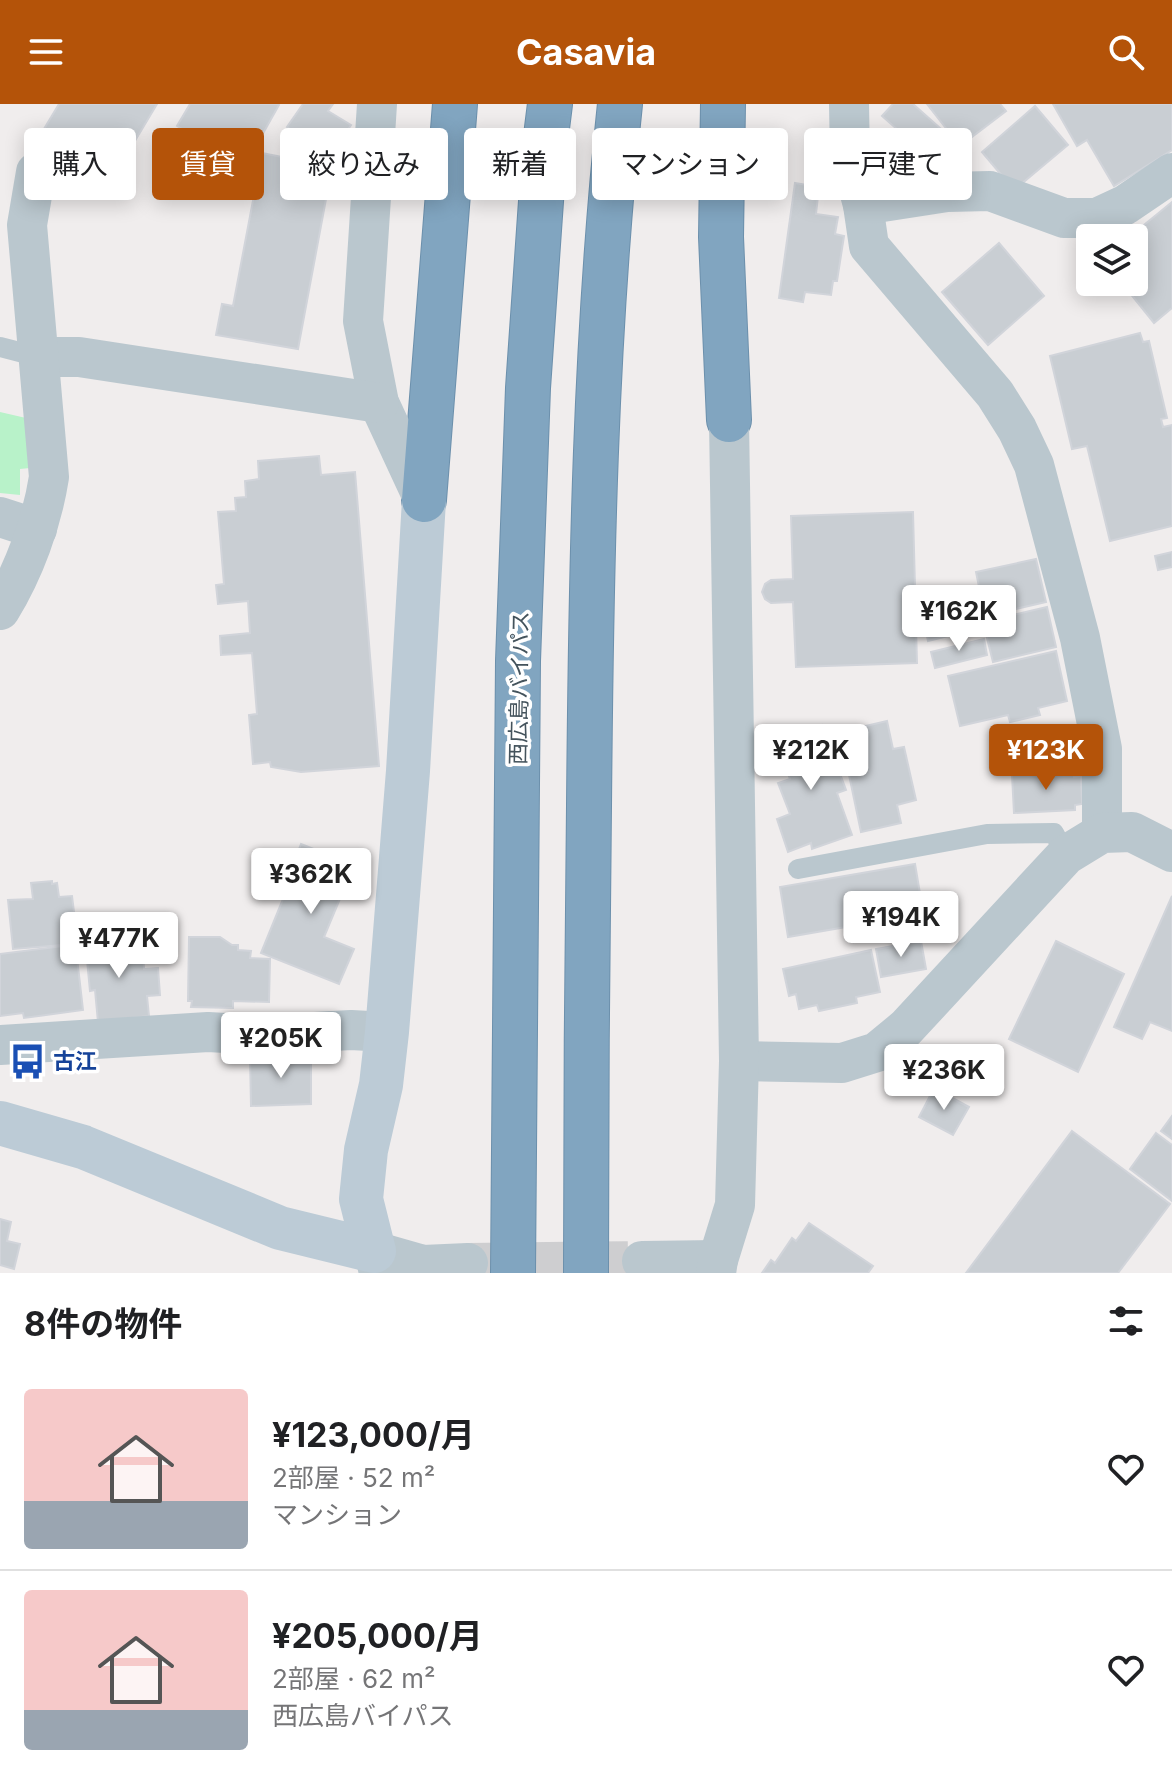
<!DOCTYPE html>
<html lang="ja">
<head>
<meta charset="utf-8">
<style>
  :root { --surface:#fff; --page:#f6f6f6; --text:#202124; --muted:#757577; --line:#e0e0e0; --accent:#b45309 }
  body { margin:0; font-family:Inter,"Noto Sans JP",sans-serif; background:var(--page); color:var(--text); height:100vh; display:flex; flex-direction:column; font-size:30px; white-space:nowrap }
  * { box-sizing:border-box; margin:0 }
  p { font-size:26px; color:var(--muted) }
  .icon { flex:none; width:44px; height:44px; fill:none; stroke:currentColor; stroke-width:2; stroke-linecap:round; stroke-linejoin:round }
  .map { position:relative; height:1169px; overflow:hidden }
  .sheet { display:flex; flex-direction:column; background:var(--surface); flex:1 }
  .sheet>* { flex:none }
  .banner { position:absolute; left:24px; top:24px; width:1124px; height:72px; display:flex; gap:16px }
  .tools { position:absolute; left:1076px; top:120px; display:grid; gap:16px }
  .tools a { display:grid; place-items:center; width:72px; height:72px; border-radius:8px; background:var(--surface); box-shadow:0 4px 20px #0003; font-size:40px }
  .price { position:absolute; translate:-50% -68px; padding:0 18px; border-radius:8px; background:#fff; color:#222; font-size:26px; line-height:52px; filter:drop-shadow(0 2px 4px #0008) }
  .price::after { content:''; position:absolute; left:50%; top:48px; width:24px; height:18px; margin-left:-12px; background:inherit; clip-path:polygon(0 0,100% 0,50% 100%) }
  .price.active { background:var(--accent); color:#fff }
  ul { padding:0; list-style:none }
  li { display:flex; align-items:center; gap:24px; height:200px; padding:0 24px }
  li+li { border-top:2px solid var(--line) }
  li span { display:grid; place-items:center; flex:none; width:224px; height:160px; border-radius:8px; color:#555 }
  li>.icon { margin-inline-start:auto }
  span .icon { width:96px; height:96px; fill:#fffc; stroke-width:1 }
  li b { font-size:34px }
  h2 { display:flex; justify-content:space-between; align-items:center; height:96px; padding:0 24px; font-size:34px }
  .chip { padding:0 28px; border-radius:8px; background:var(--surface); box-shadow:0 4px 20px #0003; font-size:28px; line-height:72px }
  .chip.active { background:var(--accent); color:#fff }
  header { display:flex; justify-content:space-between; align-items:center; height:104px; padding:0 24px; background:var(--accent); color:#fff; font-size:36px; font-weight:700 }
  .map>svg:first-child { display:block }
</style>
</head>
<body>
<header><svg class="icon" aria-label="menu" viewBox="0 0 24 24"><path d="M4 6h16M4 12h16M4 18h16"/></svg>Casavia<svg class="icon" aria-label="search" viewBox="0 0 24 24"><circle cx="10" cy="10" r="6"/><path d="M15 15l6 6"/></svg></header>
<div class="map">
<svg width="1172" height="1169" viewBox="0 0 1172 1169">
  <rect width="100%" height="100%" fill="#f0eded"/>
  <path fill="#b8f2c9" d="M 0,308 L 26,314 L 30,364 L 20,365 L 20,391 L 0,389 Z"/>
  <g fill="#c9ced3" stroke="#d1d4da" stroke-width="2">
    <path d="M 59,0 L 157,0 L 126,52 L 82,26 L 72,42 L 44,25 Z"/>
    <path d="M 190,0 L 278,0 L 279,1 L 256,42 L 231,28 L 220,46 L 177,22 Z"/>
    <path d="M 303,0 L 333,0 L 328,7 L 351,21 L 330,52 L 287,23 Z"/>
    <path d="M 893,0 L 913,0 L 940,24 L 935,29 L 956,47 L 941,64 L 882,12 Z"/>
    <path d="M 927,0 L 1000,0 L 1006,7 L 960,42 Z"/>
    <path d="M 1053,0 L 1172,0 L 1172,46 L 1114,82 L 1087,36 L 1077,42 Z"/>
    <path d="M 1035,2 L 1068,41 L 1014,86 L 982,48 Z"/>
    <path d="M 883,29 L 939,65 L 927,83 L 904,87 L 869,65 L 866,56 Z"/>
    <path d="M 262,49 L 332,63 L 298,245 L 216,231 L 222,200 L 233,202 Z"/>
    <path d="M 795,79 L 819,83 L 816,110 L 838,113 L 835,130 L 844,132 L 837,177 L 833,177 L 831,191 L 805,188 L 803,198 L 779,194 Z"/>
    <path d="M 1172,98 L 1172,204 L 1154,219 L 1121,178 L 1134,178 L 1134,134 L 1128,134 Z"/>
    <path d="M 999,139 L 1044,192 L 988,241 L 942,188 Z"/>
    <path d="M 1140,229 L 1143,238 L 1149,237 L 1167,314 L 1161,315 L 1163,323 L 1172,321 L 1172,422 L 1110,437 L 1087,342 L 1072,345 L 1050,252 Z"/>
    <path d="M 319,352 L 321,371 L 355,368 L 379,662 L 301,668 L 271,663 L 270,658 L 253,660 L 249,611 L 257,610 L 252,549 L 221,551 L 220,532 L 250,529 L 248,497 L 218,500 L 216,481 L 224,480 L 218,408 L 236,407 L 235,394 L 246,393 L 245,377 L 259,375 L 258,357 Z"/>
    <path d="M 913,408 L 917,559 L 796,563 L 793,498 L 771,499 L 765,495 L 762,488 L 765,480 L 771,476 L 793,475 L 791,412 Z"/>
    <path d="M 1172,448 L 1172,463 L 1158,466 L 1155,452 Z"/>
    <path d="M 1036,455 L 1046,498 L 985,512 L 976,468 Z"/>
    <path d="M 953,492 L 964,528 L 928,537 L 925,523 L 944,517 L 938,495 Z"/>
    <path d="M 1047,503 L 1056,543 L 993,558 L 983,518 Z"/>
    <path d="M 984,535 L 987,551 L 935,564 L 931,548 Z"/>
    <path d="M 1056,547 L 1067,597 L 1038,604 L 1040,611 L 1010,618 L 1008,611 L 960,622 L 948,572 Z"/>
    <path d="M 887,617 L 893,645 L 904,643 L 916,696 L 897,701 L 901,719 L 861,728 L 840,628 Z"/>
    <path d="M 822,621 L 846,686 L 837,689 L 852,731 L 812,745 L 811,739 L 788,748 L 777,715 L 790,710 L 778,679 L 790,675 L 776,639 Z"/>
    <path d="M 1071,624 L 1071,629 L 1078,628 L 1080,657 L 1073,657 L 1073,662 L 1012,666 L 1010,626 Z"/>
    <path d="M 1074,667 L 1074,673 L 1081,672 L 1082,700 L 1075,701 L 1075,706 L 1014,709 L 1012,671 Z"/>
    <path d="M 301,740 L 354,761 L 324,833 L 354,845 L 339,880 L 261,849 L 283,795 L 280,794 Z"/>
    <path d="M 915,760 L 926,825 L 854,838 L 852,822 L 788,833 L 780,783 Z"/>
    <path d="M 52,777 L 52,780 L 57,779 L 59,793 L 72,792 L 74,808 L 69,809 L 70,824 L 62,825 L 63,841 L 13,845 L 8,796 L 33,795 L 31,779 Z"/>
    <path d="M 1172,792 L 1172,927 L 1150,918 L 1142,935 L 1114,923 Z"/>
    <path d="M 189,833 L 220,833 L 232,841 L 238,841 L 238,846 L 251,847 L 250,854 L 270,855 L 269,898 L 233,897 L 233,904 L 191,903 L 192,897 L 188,897 Z"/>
    <path d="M 91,834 L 92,838 L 115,835 L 116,848 L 143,845 L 144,865 L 158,864 L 160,891 L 147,892 L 149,912 L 98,918 L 95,886 L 90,887 L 87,856 L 80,856 L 79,836 Z"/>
    <path d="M 921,837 L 926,865 L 881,873 L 876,845 Z"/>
    <path d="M 1056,837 L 1124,870 L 1078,968 L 1009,935 Z"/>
    <path d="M 71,841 L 72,845 L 76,845 L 83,906 L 24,914 L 23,909 L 0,912 L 0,850 Z"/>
    <path d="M 871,846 L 880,888 L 856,893 L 857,899 L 819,907 L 817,901 L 799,905 L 796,890 L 789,892 L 783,865 Z"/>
    <path d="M 311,951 L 311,1000 L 251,1002 L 250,952 Z"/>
    <path d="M 934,984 L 969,1003 L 953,1031 L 919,1013 Z"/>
    <path d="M 1172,1012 L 1172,1035 L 1161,1027 Z"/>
    <path d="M 1072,1027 L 1170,1100 L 1118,1169 L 966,1169 Z"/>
    <path d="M 1156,1029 L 1172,1041 L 1172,1097 L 1130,1065 Z"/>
    <path d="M 0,1115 L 11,1118 L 7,1137 L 20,1140 L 14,1165 L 0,1161 Z"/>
    <path d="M 809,1119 L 873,1162 L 868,1169 L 762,1169 L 771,1156 L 775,1159 L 792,1134 L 796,1137 Z"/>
  </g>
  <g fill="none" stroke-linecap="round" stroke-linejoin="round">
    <path stroke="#ceced0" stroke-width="40" stroke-dasharray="40 20" stroke-linecap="butt" d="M 468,1159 L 642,1157"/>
    <defs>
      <g id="highway">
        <path d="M 723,0 L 721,133 L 729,316"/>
        <path d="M 424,396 L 455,0"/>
        <path d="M 513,1169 L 518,557 L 528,284 L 545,40 L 550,0"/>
        <path d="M 586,1169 C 586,1013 587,858 589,702 C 591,468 595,233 620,0"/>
      </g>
    </defs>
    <use href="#highway" stroke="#6c90ac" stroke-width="46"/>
    <g stroke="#bac7ce" stroke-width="20">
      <path d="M 0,243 L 39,253"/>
      <path d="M 798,765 L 987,730 L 1054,729 L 1066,751"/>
    </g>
    <g stroke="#bac7ce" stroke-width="40">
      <path d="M 377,0 L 363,217 L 379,299 L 424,396"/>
      <path d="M 849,0 L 850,53 L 863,101 L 869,142 L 995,290 L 1017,325 L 1034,361 L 1080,534 L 1102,645 L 1102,729"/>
      <path d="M 863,101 L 947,88 L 990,87 L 1064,114 L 1097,114 L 1125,101 L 1172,69"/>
      <path d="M 39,253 L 79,253 L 379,299"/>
      <path d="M 0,413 L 37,425"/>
      <path d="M 0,506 C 24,467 42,418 49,373 L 27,121 L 36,68"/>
      <path d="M 0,941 L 208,928 L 261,931 L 351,926 L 387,928"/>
      <path d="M 739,957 L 842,959 L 877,948 L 906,924 L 1066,751 L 1102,729 L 1132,728 L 1172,748"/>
      <path d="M 642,1157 L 718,1156"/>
      <path d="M 379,1169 L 374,1147 L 423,1161 L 468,1159"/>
      <path d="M 716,1169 L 718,1156 L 735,1101 L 739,957 L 729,316"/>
    </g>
    <path stroke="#bccbd6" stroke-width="44" d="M 0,1019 L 83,1043 L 280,1124 L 374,1147 L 361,1095 L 366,1046 L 381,981 L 387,928 L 408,667 L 424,396"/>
    <use href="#highway" stroke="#81a5c0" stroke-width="44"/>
  </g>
  <defs>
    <symbol id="bus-bare" viewBox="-9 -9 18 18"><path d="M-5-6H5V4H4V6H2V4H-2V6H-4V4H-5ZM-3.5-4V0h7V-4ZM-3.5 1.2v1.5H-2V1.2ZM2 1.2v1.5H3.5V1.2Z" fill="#1a4fb4" stroke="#fff" stroke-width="2.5" paint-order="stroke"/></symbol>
  </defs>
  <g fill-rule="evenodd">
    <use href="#bus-bare" x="2" y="932" width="51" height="51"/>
  </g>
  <g text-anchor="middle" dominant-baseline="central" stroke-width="7" stroke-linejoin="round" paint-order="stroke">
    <g font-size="22" fill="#44535c" stroke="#fff">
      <text transform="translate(519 584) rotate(-89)">西広島バイパス</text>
    </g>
    <g font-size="22" font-weight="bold" fill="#164399" stroke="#fff" text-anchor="start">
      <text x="53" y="957">古江</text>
    </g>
  </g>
</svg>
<div class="tools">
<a><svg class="icon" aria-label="layers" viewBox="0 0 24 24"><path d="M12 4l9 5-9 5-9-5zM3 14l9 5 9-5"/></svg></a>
</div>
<b class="price" style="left:959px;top:549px">¥162K</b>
<b class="price" style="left:811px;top:688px">¥212K</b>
<b class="price active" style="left:1046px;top:688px">¥123K</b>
<b class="price" style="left:311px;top:812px">¥362K</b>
<b class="price" style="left:901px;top:855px">¥194K</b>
<b class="price" style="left:119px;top:876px">¥477K</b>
<b class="price" style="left:281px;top:976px">¥205K</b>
<b class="price" style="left:944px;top:1008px">¥236K</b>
<div class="banner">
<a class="chip">購入</a>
<a class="chip active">賃貸</a>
<a class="chip">絞り込み</a>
<a class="chip">新着</a>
<a class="chip">マンション</a>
<a class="chip">一戸建て</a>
</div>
</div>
<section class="sheet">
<h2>8件の物件<svg class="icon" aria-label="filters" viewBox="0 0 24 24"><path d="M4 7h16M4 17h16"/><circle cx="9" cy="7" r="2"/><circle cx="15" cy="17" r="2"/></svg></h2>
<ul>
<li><span style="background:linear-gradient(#f6c9c9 70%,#9aa5b1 0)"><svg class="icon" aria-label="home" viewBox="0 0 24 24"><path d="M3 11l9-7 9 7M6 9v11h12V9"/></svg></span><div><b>¥123,000/月</b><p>2部屋 · 52 m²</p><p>マンション</p></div><svg class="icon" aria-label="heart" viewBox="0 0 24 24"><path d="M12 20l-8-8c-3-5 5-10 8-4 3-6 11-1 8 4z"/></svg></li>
<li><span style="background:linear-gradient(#f6c9c9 75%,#9aa5b1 0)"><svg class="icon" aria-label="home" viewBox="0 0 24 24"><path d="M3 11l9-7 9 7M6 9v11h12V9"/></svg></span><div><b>¥205,000/月</b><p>2部屋 · 62 m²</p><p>西広島バイパス</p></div><svg class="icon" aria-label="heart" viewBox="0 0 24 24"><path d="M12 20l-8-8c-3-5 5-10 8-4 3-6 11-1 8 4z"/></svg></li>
</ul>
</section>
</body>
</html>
